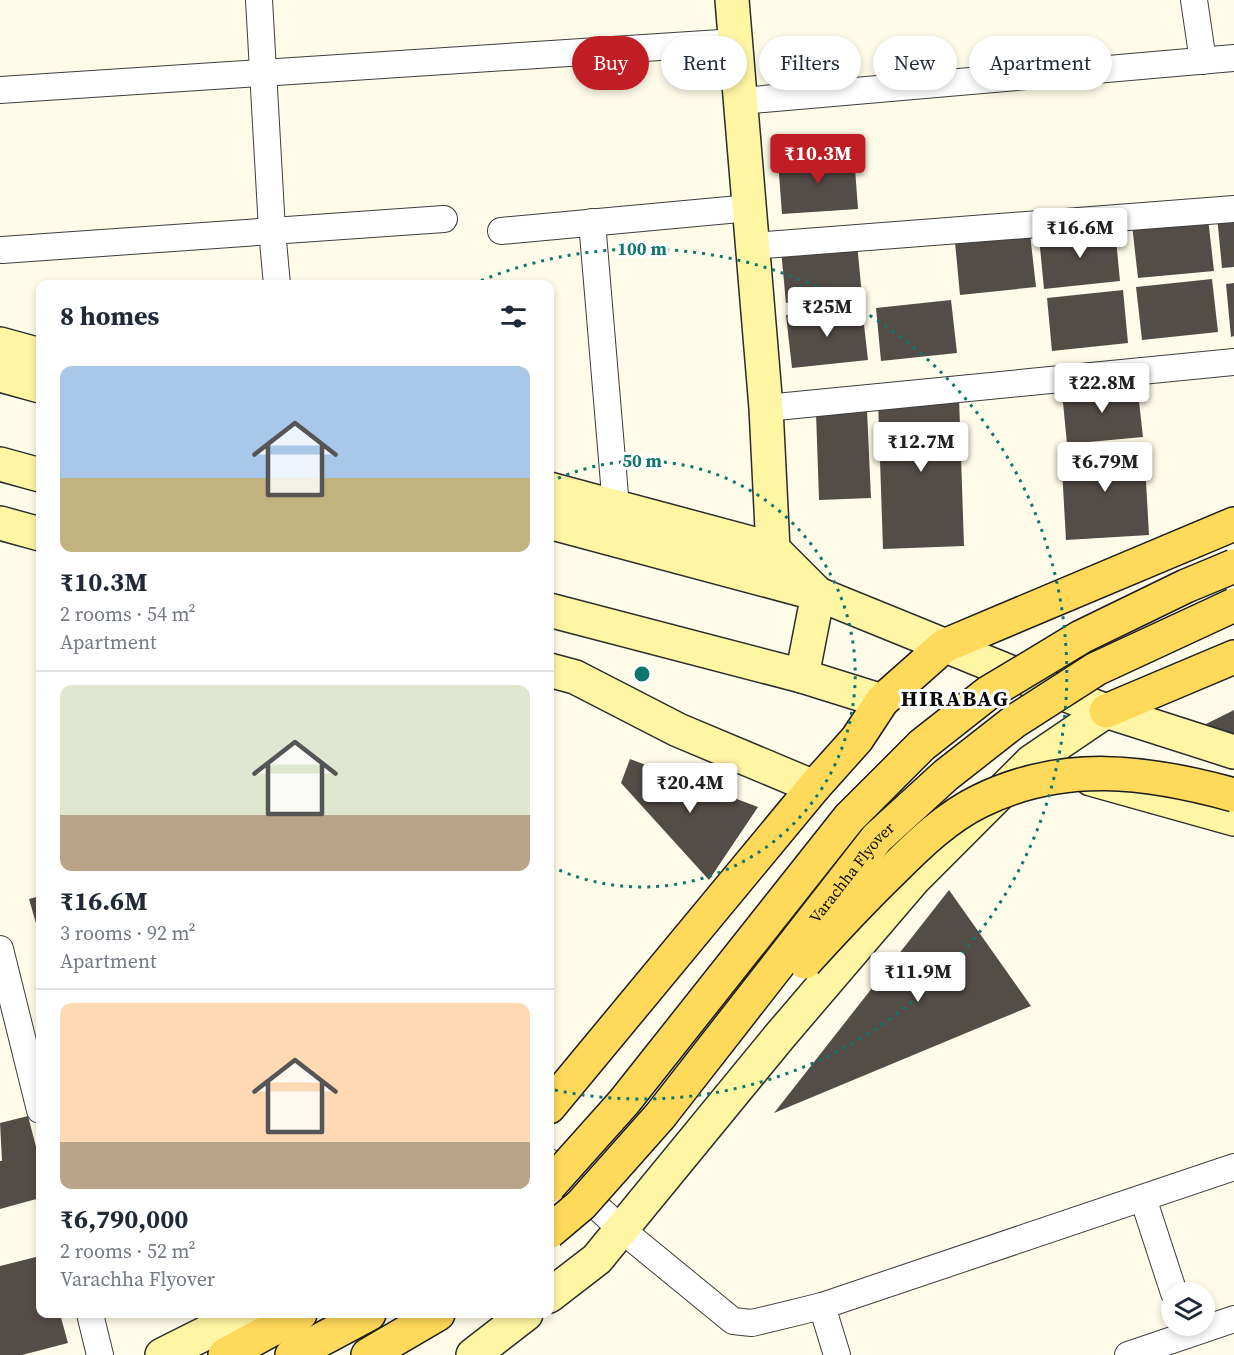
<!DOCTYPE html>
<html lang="en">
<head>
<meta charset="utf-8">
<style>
  :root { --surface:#fff; --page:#f6f6f7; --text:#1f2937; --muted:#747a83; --line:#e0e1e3; --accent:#c01e24 }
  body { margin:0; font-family:"Source Serif 4",serif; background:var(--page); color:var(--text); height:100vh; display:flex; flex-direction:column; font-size:22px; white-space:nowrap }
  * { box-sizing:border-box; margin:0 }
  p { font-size:20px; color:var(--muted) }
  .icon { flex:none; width:33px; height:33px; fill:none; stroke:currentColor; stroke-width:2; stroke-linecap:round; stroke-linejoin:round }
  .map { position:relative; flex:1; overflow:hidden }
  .side { position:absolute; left:36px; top:280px; width:518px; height:1038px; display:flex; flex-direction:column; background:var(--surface); border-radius:12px; box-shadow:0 3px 9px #0003 }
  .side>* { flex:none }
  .top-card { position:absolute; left:572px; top:36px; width:570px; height:54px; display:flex; gap:12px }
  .tools { position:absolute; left:1161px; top:1282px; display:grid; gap:12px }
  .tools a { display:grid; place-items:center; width:54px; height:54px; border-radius:50%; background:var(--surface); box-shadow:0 3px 9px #0003; font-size:30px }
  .price { position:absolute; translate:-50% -51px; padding:0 14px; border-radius:6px; background:#fff; color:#222; font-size:20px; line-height:39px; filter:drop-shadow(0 2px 3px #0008) }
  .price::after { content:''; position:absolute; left:50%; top:36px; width:18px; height:14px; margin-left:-9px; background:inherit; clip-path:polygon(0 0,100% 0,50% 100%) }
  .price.active { background:var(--accent); color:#fff }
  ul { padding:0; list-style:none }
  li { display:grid; align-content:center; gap:12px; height:318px; padding:0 24px }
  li+li { border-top:2px solid var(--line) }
  li span { display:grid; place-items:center; height:186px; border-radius:12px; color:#555 }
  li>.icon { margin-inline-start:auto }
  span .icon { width:108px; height:108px; fill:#fffc; stroke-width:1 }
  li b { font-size:26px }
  h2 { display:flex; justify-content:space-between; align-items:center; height:72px; padding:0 24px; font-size:26px }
  .pill { padding:0 21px; border-radius:27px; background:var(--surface); box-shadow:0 3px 9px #0003; font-size:21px; line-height:54px }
  .pill.active { background:var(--accent); color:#fff }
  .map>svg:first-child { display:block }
</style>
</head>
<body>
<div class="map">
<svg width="1234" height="1355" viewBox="0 0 1234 1355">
  <rect width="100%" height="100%" fill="#fffbe9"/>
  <g fill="#544c47">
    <path d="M 854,155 L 858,209 L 782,214 L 778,161 Z"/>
    <path d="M 1234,214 L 1234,267 L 1222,268 L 1217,216 Z"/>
    <path d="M 1208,218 L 1214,271 L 1138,278 L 1132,225 Z"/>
    <path d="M 1115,229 L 1120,281 L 1044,289 L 1039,237 Z"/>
    <path d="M 1030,234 L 1036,287 L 960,295 L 955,242 Z"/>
    <path d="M 857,243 L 862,296 L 786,303 L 781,250 Z"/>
    <path d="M 1212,279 L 1218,332 L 1142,340 L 1136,287 Z"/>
    <path d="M 1234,283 L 1234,336 L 1231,337 L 1226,284 Z"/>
    <path d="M 1123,290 L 1128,343 L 1052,351 L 1047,298 Z"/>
    <path d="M 951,300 L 957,353 L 881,361 L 876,308 Z"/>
    <path d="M 862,307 L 868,360 L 792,368 L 786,315 Z"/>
    <path d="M 1137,384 L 1143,437 L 1067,444 L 1062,392 Z"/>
    <path d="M 959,397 L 964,546 L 883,549 L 878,400 Z"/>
    <path d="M 867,410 L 871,498 L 819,500 L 816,412 Z"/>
    <path d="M 1144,446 L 1149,535 L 1066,540 L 1061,451 Z"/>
    <path d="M 1234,710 L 1234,741 L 1194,730 Z"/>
    <path d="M 630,759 L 758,807 L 709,880 L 621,783 Z"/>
    <path d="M 949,890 L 1031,1006 L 774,1113 Z"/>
    <path d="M 40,896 L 40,937 L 29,899 Z"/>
    <path d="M 28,1116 L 40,1162 L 40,1198 L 0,1209 L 0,1161 L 2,1161 L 0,1123 Z"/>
    <path d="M 40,1256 L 40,1314 L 60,1314 L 68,1343 L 22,1355 L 0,1355 L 0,1266 Z"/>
  </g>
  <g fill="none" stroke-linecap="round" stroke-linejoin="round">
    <defs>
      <g id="street">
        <path d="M 259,0 L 272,230 L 277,285"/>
        <path d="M 1194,0 L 1203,61"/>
        <path d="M 0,90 L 736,42"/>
        <path d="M 741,101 L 1234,58"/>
        <path d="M 592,222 L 616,507"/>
        <path d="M 501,231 L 750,208"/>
        <path d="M 752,246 L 1234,209"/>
        <path d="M 2,250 L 444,219"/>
        <path d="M 766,408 L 1234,362"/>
        <path d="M 0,949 L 40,1110"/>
        <path d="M 549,1162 L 622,1230 L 733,1321 L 752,1323 L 822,1306 L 1234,1167"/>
        <path d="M 1143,1198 L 1174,1293"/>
        <path d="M 822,1306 L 837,1355"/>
        <path d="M 90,1314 L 100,1355"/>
        <path d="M 1128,1355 L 1234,1319"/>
      </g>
      <g id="secondary">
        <path d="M 732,0 L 766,408 L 773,549"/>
        <path d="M 0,344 L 40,355"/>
        <path d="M 0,375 L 40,386"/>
        <path d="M 0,464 L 40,475"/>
        <path d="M 549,489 L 773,549 L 818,594 L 802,676"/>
        <path d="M 549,522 L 818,594 L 1106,711 L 1234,752"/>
        <path d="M 0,523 L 40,534"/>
        <path d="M 549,610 L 802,676 L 882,701"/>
        <path d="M 549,670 L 575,677 L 678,730 L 814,787"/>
        <path d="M 1091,779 L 1234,819"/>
        <path d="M 549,1296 L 597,1259 L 779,1037 L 914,879 L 1031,762 L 1106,711"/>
        <path d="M 162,1355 L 244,1314"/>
        <path d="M 473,1355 L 526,1314"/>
      </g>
      <g id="primary">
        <path d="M 1106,711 L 1234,657"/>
        <path d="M 549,1107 L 814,787 L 857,739 L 882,701 L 944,646 L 1234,524"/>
        <path d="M 225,1355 L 300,1314"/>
        <path d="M 292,1355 L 369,1314"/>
        <path d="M 368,1355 L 438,1314"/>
      </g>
    </defs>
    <use href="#street" stroke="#3e3e3e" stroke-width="28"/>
    <use href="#secondary" stroke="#2d2d2d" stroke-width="36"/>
    <use href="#primary" stroke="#1c1c1c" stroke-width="36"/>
    <use href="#street" stroke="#fff" stroke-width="26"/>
    <use href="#secondary" stroke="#fff6a4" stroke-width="33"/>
    <use href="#primary" stroke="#ffd95a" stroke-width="33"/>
    <defs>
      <g id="primary-bridge">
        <path d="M 805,962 C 834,930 863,899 894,869 C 919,844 947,817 980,801 C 1064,760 1147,771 1234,795"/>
        <path d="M 549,1186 L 624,1102 L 849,818 L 922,745 L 988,693 L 1081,637 L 1186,586 L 1234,566"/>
        <path id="s1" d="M 549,1232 L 581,1205 L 660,1116 L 877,838 L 946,775 L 1015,721 L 1096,669 L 1234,605"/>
      </g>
    </defs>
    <use href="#primary-bridge" stroke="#1c1c1c" stroke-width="36" stroke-linecap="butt"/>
    <use href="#primary-bridge" stroke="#ffd95a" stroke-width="33"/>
  </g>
  <g fill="none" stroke="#0f766e" stroke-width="3" stroke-dasharray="3 6">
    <path d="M550 482A213 213 0 1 1 550 866"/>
    <path d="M473 284A425 425 0 1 1 550 1089"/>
  </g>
  <g text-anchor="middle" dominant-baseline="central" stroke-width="6" stroke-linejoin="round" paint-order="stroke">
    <g font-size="16" fill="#0b0b0b" stroke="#fff">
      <text stroke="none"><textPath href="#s1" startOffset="471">Varachha Flyover</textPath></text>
    </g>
    <g font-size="22" font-weight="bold" letter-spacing="1.5" fill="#0b0b0b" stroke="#fff">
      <text x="955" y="698">HIRABAG</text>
    </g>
  </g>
  <circle cx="642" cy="674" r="9" fill="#0f766e" stroke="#fff" stroke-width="3"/>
  <g font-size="18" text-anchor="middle" font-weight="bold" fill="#0f766e" stroke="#fff" stroke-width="6" stroke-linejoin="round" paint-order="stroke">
    <text x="642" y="255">100 m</text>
    <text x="642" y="467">50 m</text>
  </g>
</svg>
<div class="tools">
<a><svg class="icon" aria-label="layers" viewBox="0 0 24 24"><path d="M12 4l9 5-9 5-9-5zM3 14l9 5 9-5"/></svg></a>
</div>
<b class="price active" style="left:818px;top:185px">₹10.3M</b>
<b class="price" style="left:1080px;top:259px">₹16.6M</b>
<b class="price" style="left:827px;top:338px">₹25M</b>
<b class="price" style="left:1102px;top:414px">₹22.8M</b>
<b class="price" style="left:921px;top:473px">₹12.7M</b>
<b class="price" style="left:1105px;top:493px">₹6.79M</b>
<b class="price" style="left:690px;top:814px">₹20.4M</b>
<b class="price" style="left:918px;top:1003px">₹11.9M</b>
<div class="top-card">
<a class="pill active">Buy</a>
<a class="pill">Rent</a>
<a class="pill">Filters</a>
<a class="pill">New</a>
<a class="pill">Apartment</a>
</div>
<section class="side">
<h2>8 homes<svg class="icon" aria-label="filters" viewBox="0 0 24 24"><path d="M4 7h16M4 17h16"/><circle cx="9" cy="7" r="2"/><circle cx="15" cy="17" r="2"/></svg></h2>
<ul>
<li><span style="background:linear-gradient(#a9c7e8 60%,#c2b280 0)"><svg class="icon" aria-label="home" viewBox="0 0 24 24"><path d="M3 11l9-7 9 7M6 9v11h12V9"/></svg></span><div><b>₹10.3M</b><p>2 rooms · 54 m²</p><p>Apartment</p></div></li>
<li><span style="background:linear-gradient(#dfe7d0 70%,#b9a48a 0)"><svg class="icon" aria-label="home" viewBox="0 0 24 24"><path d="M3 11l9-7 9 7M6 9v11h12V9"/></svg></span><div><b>₹16.6M</b><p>3 rooms · 92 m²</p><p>Apartment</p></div></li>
<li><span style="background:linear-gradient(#ffd9b3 75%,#b9a48a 0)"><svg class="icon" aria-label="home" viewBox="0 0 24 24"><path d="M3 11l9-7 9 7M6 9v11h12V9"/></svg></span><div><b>₹6,790,000</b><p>2 rooms · 52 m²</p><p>Varachha Flyover</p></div></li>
</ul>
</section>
</div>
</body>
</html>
